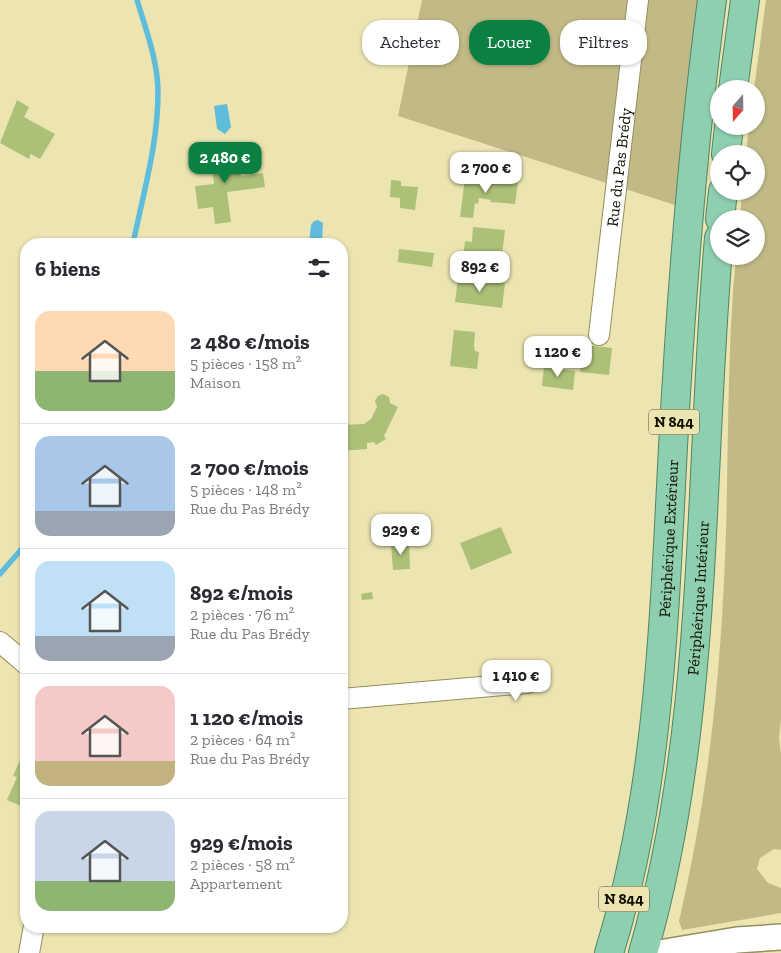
<!DOCTYPE html>
<html lang="fr">
<head>
<meta charset="utf-8">
<style>
  :root { --surface:#fff; --page:#f2f2f3; --text:#2b2b33; --muted:#7c7c81; --line:#e1e1e2; --accent:#0b8043 }
  body { margin:0; font-family:"Zilla Slab",serif; background:var(--page); color:var(--text); height:100vh; display:flex; flex-direction:column; font-size:19px; white-space:nowrap }
  * { box-sizing:border-box; margin:0 }
  p { font-size:16px; color:var(--muted) }
  .icon { flex:none; width:28px; height:28px; fill:none; stroke:currentColor; stroke-width:2; stroke-linecap:round; stroke-linejoin:round }
  .map { position:relative; flex:1; overflow:hidden }
  .details { position:absolute; left:20px; top:238px; width:328px; height:695px; display:flex; flex-direction:column; background:var(--surface); border-radius:20px; box-shadow:0 1px 4px #0004 }
  .details>* { flex:none }
  .guide { position:absolute; left:362px; top:20px; width:342px; height:45px; display:flex; gap:10px }
  .needle { width:32px; rotate:200deg }
  .fabs { position:absolute; left:710px; top:80px; display:grid; gap:10px }
  .fabs a { display:grid; place-items:center; width:55px; height:55px; border-radius:50%; background:var(--surface); box-shadow:0 1px 4px #0004; font-size:25px }
  .price { position:absolute; translate:-50% -42px; padding:0 11px; border-radius:10px; background:#fff; color:#222; font-size:16px; line-height:32px; filter:drop-shadow(0 1px 2px #0008) }
  .price::after { content:''; position:absolute; left:50%; top:30px; width:15px; height:11px; margin-left:-8px; background:inherit; clip-path:polygon(0 0,100% 0,50% 100%) }
  .price.active { background:var(--accent); color:#fff }
  ul { padding:0; list-style:none }
  li { display:flex; align-items:center; gap:15px; height:125px; padding:0 15px }
  li+li { border-top:1px solid var(--line) }
  li span { display:grid; place-items:center; flex:none; width:140px; height:100px; border-radius:15px; color:#555 }
  li>.icon { margin-inline-start:auto }
  span .icon { width:60px; height:60px; fill:#fffc; stroke-width:1 }
  li b { font-size:21px }
  h2 { display:flex; justify-content:space-between; align-items:center; height:60px; padding:0 15px; font-size:21px }
  .chip { padding:0 18px; border-radius:20px; background:var(--surface); box-shadow:0 1px 4px #0004; font-size:18px; line-height:45px }
  .chip.active { background:var(--accent); color:#fff }
  .map>svg:first-child { display:block }
</style>
</head>
<body>
<div class="map">
<svg width="781" height="953" viewBox="0 0 781 953">
  <rect width="100%" height="100%" fill="#ece5b1"/>
  <g fill="#c1ba86">
    <path d="M 422,0 L 708,0 L 675,205 L 398,116 Z"/>
    <path d="M 766,0 L 781,0 L 781,719 L 779,738 L 781,754 L 781,850 L 774,849 L 760,858 L 757,869 L 768,883 L 781,888 L 781,913 L 682,930 L 679,921 C 704,814 717,709 723,600 C 730,485 725,370 736,256 L 756,256 L 756,219 L 740,219 L 742,191 L 756,191 L 756,154 L 746,154 L 749,126 L 756,126 L 756,89 L 754,89 Z"/>
  </g>
  <g fill="#5fbcda">
    <path d="M 227,104 L 231,127 L 225,134 L 217,129 L 214,106 Z"/>
    <path d="M 318,220 L 323,223 L 322,242 L 309,244 L 311,225 L 314,221 Z"/>
  </g>
  <g fill="none" stroke-linecap="round" stroke-linejoin="round">
    <g stroke="#5fbcda" stroke-width="5.5">
      <path d="M 133,244 C 143,194 158,144 158,93 C 158,61 146,30 137,0"/>
      <path d="M 0,574 L 26,544"/>
    </g>
  </g>
  <g fill="#acc078">
    <path d="M 17,100 L 29,107 L 24,117 L 55,134 L 40,159 L 31,154 L 29,159 L 0,143 Z"/>
    <path d="M 237,149 L 241,176 L 263,173 L 265,187 L 227,192 L 231,222 L 215,224 L 213,207 L 198,209 L 195,186 L 214,184 L 210,153 Z"/>
    <path d="M 465,178 L 518,182 L 515,204 L 490,202 L 491,200 L 479,198 L 478,204 L 475,203 L 473,218 L 460,217 Z"/>
    <path d="M 391,180 L 401,181 L 401,186 L 418,187 L 415,210 L 400,208 L 400,198 L 390,197 Z"/>
    <path d="M 473,227 L 505,230 L 501,264 L 469,260 L 470,258 L 463,257 L 465,241 L 472,242 Z"/>
    <path d="M 399,249 L 434,253 L 432,267 L 398,262 Z"/>
    <path d="M 458,278 L 505,283 L 502,308 L 455,302 Z"/>
    <path d="M 454,330 L 475,332 L 474,346 L 475,351 L 479,352 L 477,369 L 450,366 Z"/>
    <path d="M 584,345 L 612,348 L 609,375 L 580,372 Z"/>
    <path d="M 544,367 L 575,371 L 573,390 L 542,386 Z"/>
    <path d="M 383,394 L 389,397 L 390,403 L 398,407 L 384,436 L 386,439 L 376,445 L 374,442 L 367,443 L 367,449 L 341,451 L 341,425 L 364,424 L 371,419 L 377,407 L 375,401 L 378,396 Z"/>
    <path d="M 501,527 L 512,553 L 471,570 L 460,543 Z"/>
    <path d="M 409,543 L 410,569 L 393,570 L 391,544 Z"/>
    <path d="M 372,592 L 373,599 L 362,600 L 361,594 Z"/>
    <path d="M 25,749 L 26,750 L 26,808 L 7,800 L 17,777 L 13,776 Z"/>
  </g>
  <g fill="none" stroke-linecap="round" stroke-linejoin="round">
    <defs>
      <g id="minor">
        <path id="s1" d="M 599,335 L 638,0"/>
        <path d="M 0,642 L 26,664"/>
        <path d="M 341,699 L 528,683"/>
        <path d="M 29,953 L 34,926"/>
      </g>
      <path id="tertiary" d="M 659,953 L 737,940 L 781,937"/>
      <g id="trunk">
        <path d="M 733,89 L 745,0"/>
        <path d="M 726,154 L 729,126"/>
        <path d="M 720,219 L 723,191"/>
        <path id="s2" d="M 609,953 C 660,789 664,617 673,447 C 681,297 692,149 712,0"/>
        <path id="s3" d="M 643,953 C 710,721 698,477 719,238"/>
      </g>
    </defs>
    <use href="#minor" stroke="#958e5d" stroke-width="22"/>
    <use href="#tertiary" stroke="#958e5d" stroke-width="28"/>
    <use href="#trunk" stroke="#518465" stroke-width="30"/>
    <use href="#minor" stroke="#fff" stroke-width="20"/>
    <use href="#tertiary" stroke="#fff" stroke-width="25"/>
    <use href="#trunk" stroke="#8ecfaf" stroke-width="28"/>
  </g>
  <g text-anchor="middle" dominant-baseline="central" stroke-width="4.5" stroke-linejoin="round" paint-order="stroke">
    <g fill="#ece5b1" stroke="#545036" stroke-width="1">
      <rect x="649" y="409.5" width="50" height="25" rx="4"/>
      <rect x="599" y="886.5" width="50" height="25" rx="4"/>
    </g>
    <g font-size="15" font-weight="bold" fill="#131001">
      <text x="674" y="422">N 844</text>
      <text x="624" y="899">N 844</text>
    </g>
    <g font-size="16" fill="#131001" stroke="#ece5b1">
      <text stroke="none"><textPath href="#s1" startOffset="169">Rue du Pas Brédy</textPath></text>
      <text stroke="none"><textPath href="#s2" startOffset="420">Périphérique Extérieur</textPath></text>
      <text stroke="none"><textPath href="#s3" startOffset="360">Périphérique Intérieur</textPath></text>
    </g>
  </g>
</svg>
<div class="fabs">
<a><svg class="needle" viewBox="-14 -14 28 28"><path d="M0-13l5 13h-10z" fill="#e53935"/><path d="M0 13l5-13h-10z" fill="#7c7c81"/></svg></a>
<a><svg class="icon" aria-label="locate" viewBox="0 0 24 24"><circle cx="12" cy="12" r="6"/><path d="M12 2v4M12 18v4M2 12h4M18 12h4"/></svg></a>
<a><svg class="icon" aria-label="layers" viewBox="0 0 24 24"><path d="M12 4l9 5-9 5-9-5zM3 14l9 5 9-5"/></svg></a>
</div>
<b class="price active" style="left:225px;top:184px">2 480 €</b>
<b class="price" style="left:486px;top:194px">2 700 €</b>
<b class="price" style="left:480px;top:293px">892 €</b>
<b class="price" style="left:558px;top:378px">1 120 €</b>
<b class="price" style="left:401px;top:556px">929 €</b>
<b class="price" style="left:516px;top:702px">1 410 €</b>
<div class="guide">
<a class="chip">Acheter</a>
<a class="chip active">Louer</a>
<a class="chip">Filtres</a>
</div>
<section class="details">
<h2>6 biens<svg class="icon" aria-label="filters" viewBox="0 0 24 24"><path d="M4 7h16M4 17h16"/><circle cx="9" cy="7" r="2"/><circle cx="15" cy="17" r="2"/></svg></h2>
<ul>
<li><span style="background:linear-gradient(#ffd9b3 60%,#8fb573 0)"><svg class="icon" aria-label="home" viewBox="0 0 24 24"><path d="M3 11l9-7 9 7M6 9v11h12V9"/></svg></span><div><b>2 480 €/mois</b><p>5 pièces · 158 m²</p><p>Maison</p></div></li>
<li><span style="background:linear-gradient(#a9c7e8 75%,#9aa5b1 0)"><svg class="icon" aria-label="home" viewBox="0 0 24 24"><path d="M3 11l9-7 9 7M6 9v11h12V9"/></svg></span><div><b>2 700 €/mois</b><p>5 pièces · 148 m²</p><p>Rue du Pas Brédy</p></div></li>
<li><span style="background:linear-gradient(#bfe0f5 75%,#9aa5b1 0)"><svg class="icon" aria-label="home" viewBox="0 0 24 24"><path d="M3 11l9-7 9 7M6 9v11h12V9"/></svg></span><div><b>892 €/mois</b><p>2 pièces · 76 m²</p><p>Rue du Pas Brédy</p></div></li>
<li><span style="background:linear-gradient(#f6c9c9 75%,#c2b280 0)"><svg class="icon" aria-label="home" viewBox="0 0 24 24"><path d="M3 11l9-7 9 7M6 9v11h12V9"/></svg></span><div><b>1 120 €/mois</b><p>2 pièces · 64 m²</p><p>Rue du Pas Brédy</p></div></li>
<li><span style="background:linear-gradient(#c9d6e8 70%,#8fb573 0)"><svg class="icon" aria-label="home" viewBox="0 0 24 24"><path d="M3 11l9-7 9 7M6 9v11h12V9"/></svg></span><div><b>929 €/mois</b><p>2 pièces · 58 m²</p><p>Appartement</p></div></li>
</ul>
</section>
</div>
</body>
</html>
